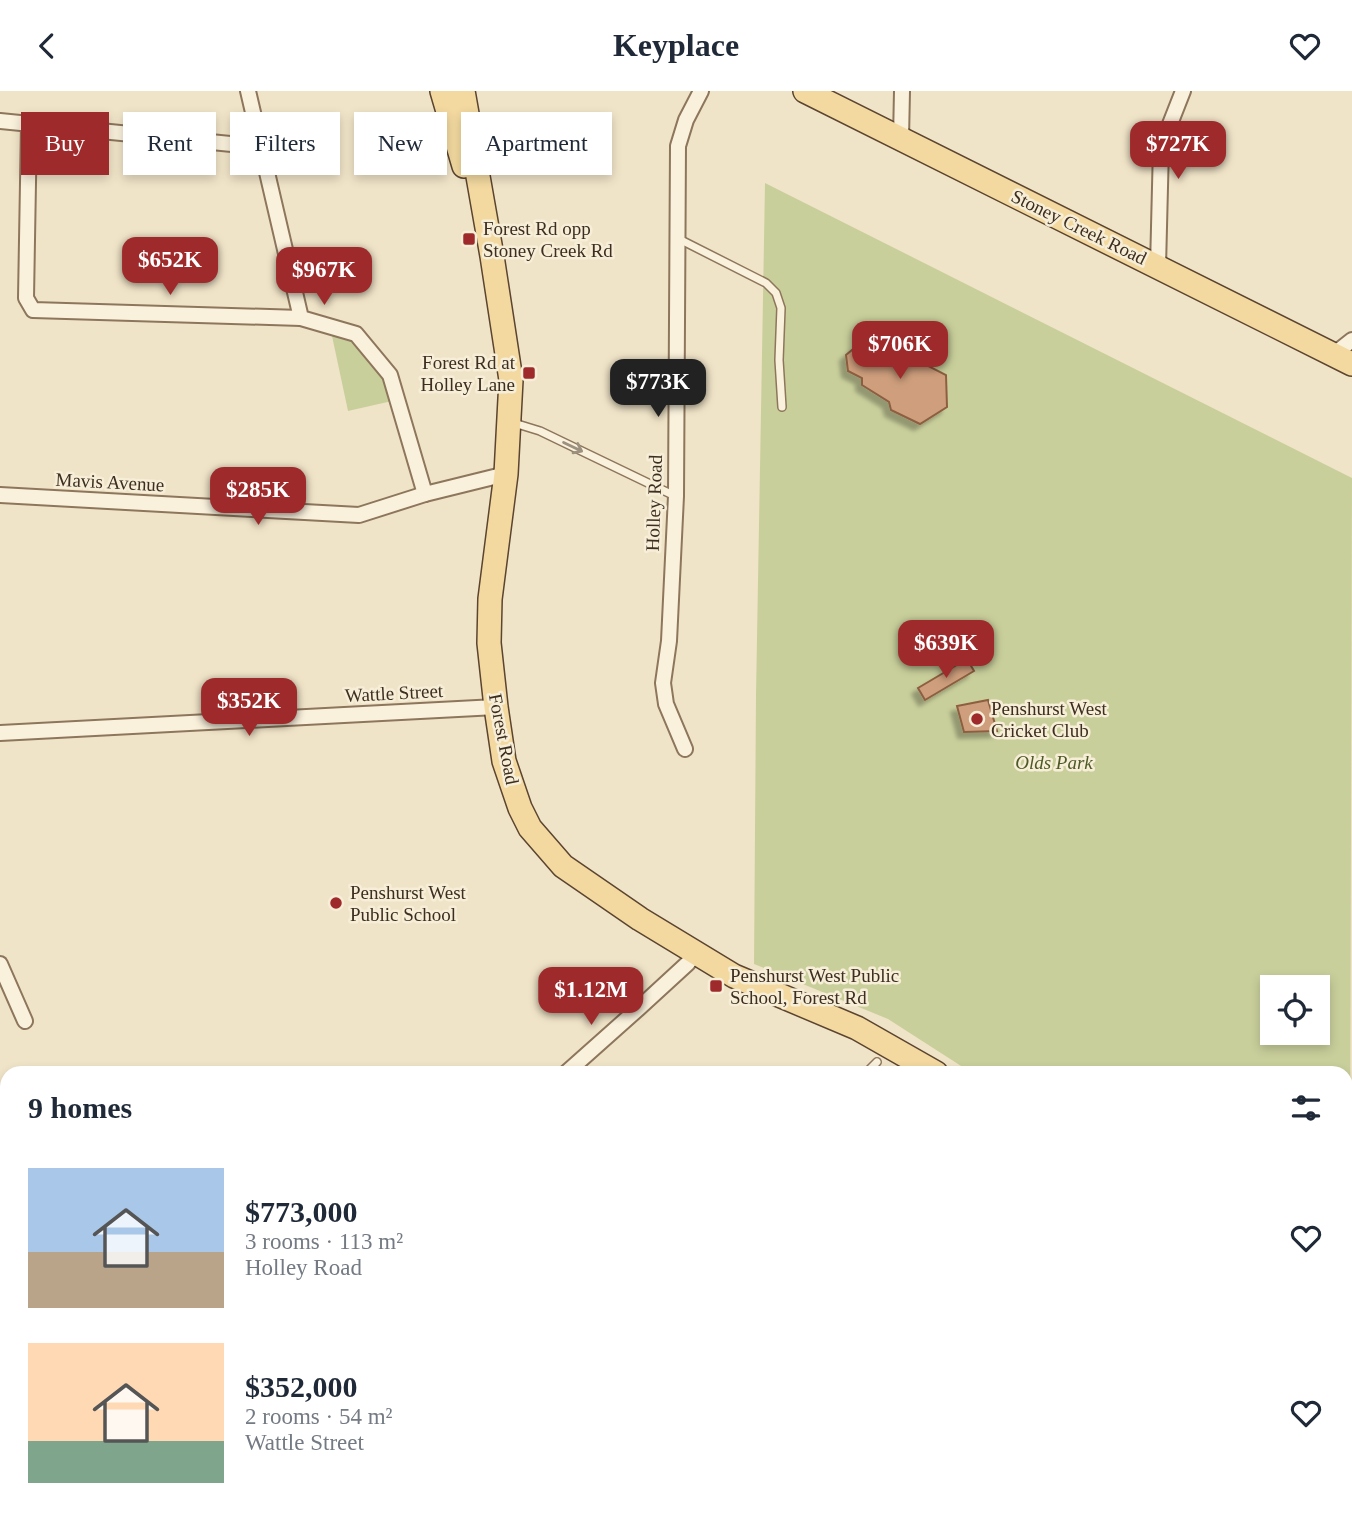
<!DOCTYPE html>
<html lang="en">
<head>
<meta charset="utf-8">
<style>
  :root { --surface:#fff; --page:#f2f2f3; --text:#1f2937; --muted:#747a83; --accent:#9e2a2b }
  body { margin:0; font-family:Georgia,serif; background:var(--page); color:var(--text); height:100vh; display:flex; flex-direction:column; font-size:26px; white-space:nowrap }
  * { box-sizing:border-box; margin:0 }
  p { font-size:23px; color:var(--muted) }
  .icon { flex:none; width:38px; height:38px; fill:none; stroke:currentColor; stroke-width:2; stroke-linecap:round; stroke-linejoin:round }
  .map { position:relative; flex:1; overflow:hidden }
  .details { position:absolute; left:0px; top:975px; width:1353px; height:450px; display:flex; flex-direction:column; background:var(--surface); border-radius:21px 21px 0 0; box-shadow:0 4px 10px #0003 }
  .details>* { flex:none }
  .banner { position:absolute; left:21px; top:21px; width:700px; height:63px; display:flex; gap:14px }
  .buttons { position:absolute; left:1260px; top:884px; display:grid; gap:14px }
  .buttons a { display:grid; place-items:center; width:70px; height:70px; border-radius:0px; background:var(--surface); box-shadow:0 4px 10px #0003; font-size:35px }
  .price { position:absolute; translate:-50% -60px; padding:0 16px; border-radius:14px; background:var(--accent); color:#fff; font-size:23px; line-height:46px; filter:drop-shadow(0 2px 4px #0008) }
  .price::after { content:''; position:absolute; left:50%; top:42px; width:21px; height:16px; margin-left:-10px; background:inherit; clip-path:polygon(0 0,100% 0,50% 100%) }
  .price.selected { background:#222; color:#fff }
  ul { padding:0; list-style:none }
  li { display:flex; align-items:center; gap:21px; height:175px; padding:0 28px }
  li span { display:grid; place-items:center; flex:none; width:196px; height:140px; border-radius:0px; color:#555 }
  li>.icon { margin-inline-start:auto }
  span .icon { width:84px; height:84px; fill:#fffc; stroke-width:1 }
  li b { font-size:30px }
  h2 { display:flex; justify-content:space-between; align-items:center; height:84px; padding:0 28px; font-size:30px }
  .tag { padding:0 24px; border-radius:0px; background:var(--surface); box-shadow:0 4px 10px #0003; font-size:24px; line-height:63px }
  .tag.selected { background:var(--accent); color:#fff }
  header { display:flex; justify-content:space-between; align-items:center; height:91px; padding:0 28px; background:var(--surface); font-size:32px; font-weight:600 }
  .map>svg:first-child { display:block }
</style>
</head>
<body>
<header><svg class="icon" aria-label="back" viewBox="0 0 24 24"><path d="M15 5l-7 7 7 7"/></svg>Keyplace<svg class="icon" aria-label="heart" viewBox="0 0 24 24"><path d="M12 20l-8-8c-3-5 5-10 8-4 3-6 11-1 8 4z"/></svg></header>
<div class="map">
<svg width="1352" height="1424" viewBox="0 0 1352 1424">
  <defs>
    <filter id="shadow"><feDropShadow dx="-6" dy="6" stdDeviation="2" flood-color="#0004"/></filter>
  </defs>
  <rect width="100%" height="100%" fill="#f0e4c8"/>
  <g fill="#c9cf9b" fill-rule="evenodd">
    <path d="M 765,92 L 1352,387 L 1350,1108 L 1346,1108 L 1346,982 L 972,982 L 888,928 L 754,873 L 756,604 ZM 1272,896 L 1318,896 L 1318,942 L 1272,942 Z"/>
    <path d="M 332,245 L 354,251 L 384,285 L 392,310 L 348,320 Z"/>
  </g>
  <g fill="#cf9f7d" stroke="#8d5f41" stroke-width="2" filter="url(#shadow)">
    <path d="M 874,247 L 946,284 L 947,316 L 920,333 L 891,319 L 889,311 L 862,294 L 862,287 L 848,280 L 846,264 L 858,254 L 866,260 Z"/>
    <path d="M 967,568 L 974,580 L 925,609 L 918,597 Z"/>
    <path d="M 988,609 L 997,640 L 964,641 L 957,615 Z"/>
  </g>
  <g fill="none" stroke-linecap="round" stroke-linejoin="round">
    <defs>
      <g id="service">
        <path d="M 677,147 L 766,192 L 776,202 L 781,217 L 779,269 L 782,316"/>
        <path d="M 514,332 L 540,340 L 675,405"/>
        <path d="M 866,982 L 877,971"/>
      </g>
      <g id="minor">
        <path d="M 248,0 L 301,227 L 356,243 L 390,284 L 425,403"/>
        <path d="M 0,30 L 261,56"/>
        <path d="M 29,34 L 26,207 L 33,219 L 301,227"/>
        <path d="M 901,48 L 902,0"/>
        <path d="M 1158,176 L 1161,56 L 1183,0"/>
        <path d="M 1333,264 L 1352,249"/>
        <path d="M 0,404 L 359,424 L 425,403 L 506,383"/>
        <path d="M 0,642 L 496,616"/>
        <path d="M 685,658 L 666,613 L 663,592 L 669,550 L 676,405 L 678,55 L 686,29 L 701,0"/>
        <path d="M 0,873 L 25,930"/>
        <path d="M 566,982 L 639,917 L 688,872 L 695,862"/>
        <path d="M 79,1424 L 86,1418"/>
        <path d="M 356,1424 L 363,1418"/>
        <path d="M 558,1424 L 565,1418"/>
        <path d="M 959,1424 L 959,1418"/>
        <path d="M 1256,1424 L 1263,1418"/>
      </g>
      <path id="tertiary" d="M 895,1424 L 902,1418"/>
      <g id="primary">
        <path d="M 442,0 L 464,75"/>
        <path d="M 463,0 L 492,165 L 511,289 L 506,383 L 490,508 L 489,552 L 496,616 L 504,670 L 520,717 L 530,737 L 563,775 L 640,828 L 734,885 L 857,937 L 936,982"/>
        <path d="M 805,0 L 1352,273"/>
        <path d="M 1346,1392 L 1352,1399"/>
      </g>
    </defs>
    <use href="#service" stroke="#8d765c" stroke-width="10"/>
    <use href="#minor" stroke="#8d765c" stroke-width="18"/>
    <use href="#tertiary" stroke="#8d765c" stroke-width="23"/>
    <use href="#primary" stroke="#5b4430" stroke-width="26"/>
    <use href="#service" stroke="#faf1dc" stroke-width="7"/>
    <use href="#minor" stroke="#faf1dc" stroke-width="14"/>
    <use href="#tertiary" stroke="#faf1dc" stroke-width="19"/>
    <use href="#primary" stroke="#f3d9a0" stroke-width="23"/>
  </g>
  <defs><path id="oneway-shaft" d="M-6 0H5M1.5-3L5.5 0L1.5 3" fill="none" stroke-width="1.6" stroke-linecap="round" stroke-linejoin="round" transform="scale(1.75)"/></defs>
  <use stroke="#9c907e" href="#oneway-shaft" transform="translate(573 356) rotate(26)"/>
  <g fill="#9e2a2b" stroke="#f7eed8" stroke-width="2.5">
    <rect x="462" y="141" width="14" height="14" rx="3.5"/>
    <rect x="522" y="275" width="14" height="14" rx="3.5"/>
    <circle cx="977" cy="628" r="7"/>
    <circle cx="336" cy="812" r="7"/>
    <rect x="709" y="888" width="14" height="14" rx="3.5"/>
  </g>
  <g text-anchor="middle" dominant-baseline="central" stroke-width="5" stroke-linejoin="round" paint-order="stroke">
    <g font-size="19" fill="#3d2e20" stroke="#f7eed8">
      <text transform="translate(1079 136) rotate(26)">Stoney Creek Road</text>
      <text transform="translate(110 391) rotate(3)">Mavis Avenue</text>
      <text transform="translate(654 412) rotate(-88)">Holley Road</text>
      <text transform="translate(394 602) rotate(-3)">Wattle Street</text>
      <text transform="translate(504 648) rotate(79)">Forest Road</text>
    </g>
    <g font-size="19" fill="#3d2e20" stroke="#f7eed8" text-anchor="start">
      <text x="483" y="137">Forest Rd opp<tspan x="483" dy="22">Stoney Creek Rd</tspan></text>
      <text x="515" y="271" text-anchor="end">Forest Rd at<tspan x="515" dy="22">Holley Lane</tspan></text>
      <text x="991" y="617">Penshurst West<tspan x="991" dy="22">Cricket Club</tspan></text>
      <text x="350" y="801">Penshurst West<tspan x="350" dy="22">Public School</tspan></text>
      <text x="730" y="884">Penshurst West Public<tspan x="730" dy="22">School, Forest Rd</tspan></text>
    </g>
    <g font-size="19" font-style="italic" fill="#4d5a26" stroke="#f7eed8">
      <text x="1054" y="671">Olds Park</text>
    </g>
  </g>
</svg>
<div class="buttons">
<a><svg class="icon" aria-label="locate" viewBox="0 0 24 24"><circle cx="12" cy="12" r="6"/><path d="M12 2v4M12 18v4M2 12h4M18 12h4"/></svg></a>
</div>
<b class="price" style="left:1178px;top:90px">$727K</b>
<b class="price" style="left:170px;top:206px">$652K</b>
<b class="price" style="left:324px;top:216px">$967K</b>
<b class="price" style="left:900px;top:290px">$706K</b>
<b class="price selected" style="left:658px;top:328px">$773K</b>
<b class="price" style="left:258px;top:436px">$285K</b>
<b class="price" style="left:946px;top:589px">$639K</b>
<b class="price" style="left:249px;top:647px">$352K</b>
<b class="price" style="left:591px;top:936px">$1.12M</b>
<div class="banner">
<a class="tag selected">Buy</a>
<a class="tag">Rent</a>
<a class="tag">Filters</a>
<a class="tag">New</a>
<a class="tag">Apartment</a>
</div>
<section class="details">
<h2>9 homes<svg class="icon" aria-label="filters" viewBox="0 0 24 24"><path d="M4 7h16M4 17h16"/><circle cx="9" cy="7" r="2"/><circle cx="15" cy="17" r="2"/></svg></h2>
<ul>
<li><span style="background:linear-gradient(#a9c7e8 60%,#b9a48a 0)"><svg class="icon" aria-label="home" viewBox="0 0 24 24"><path d="M3 11l9-7 9 7M6 9v11h12V9"/></svg></span><div><b>$773,000</b><p>3 rooms · 113 m²</p><p>Holley Road</p></div><svg class="icon" aria-label="heart" viewBox="0 0 24 24"><path d="M12 20l-8-8c-3-5 5-10 8-4 3-6 11-1 8 4z"/></svg></li>
<li><span style="background:linear-gradient(#ffd9b3 70%,#7fa58c 0)"><svg class="icon" aria-label="home" viewBox="0 0 24 24"><path d="M3 11l9-7 9 7M6 9v11h12V9"/></svg></span><div><b>$352,000</b><p>2 rooms · 54 m²</p><p>Wattle Street</p></div><svg class="icon" aria-label="heart" viewBox="0 0 24 24"><path d="M12 20l-8-8c-3-5 5-10 8-4 3-6 11-1 8 4z"/></svg></li>
</ul>
</section>
</div>
</body>
</html>
